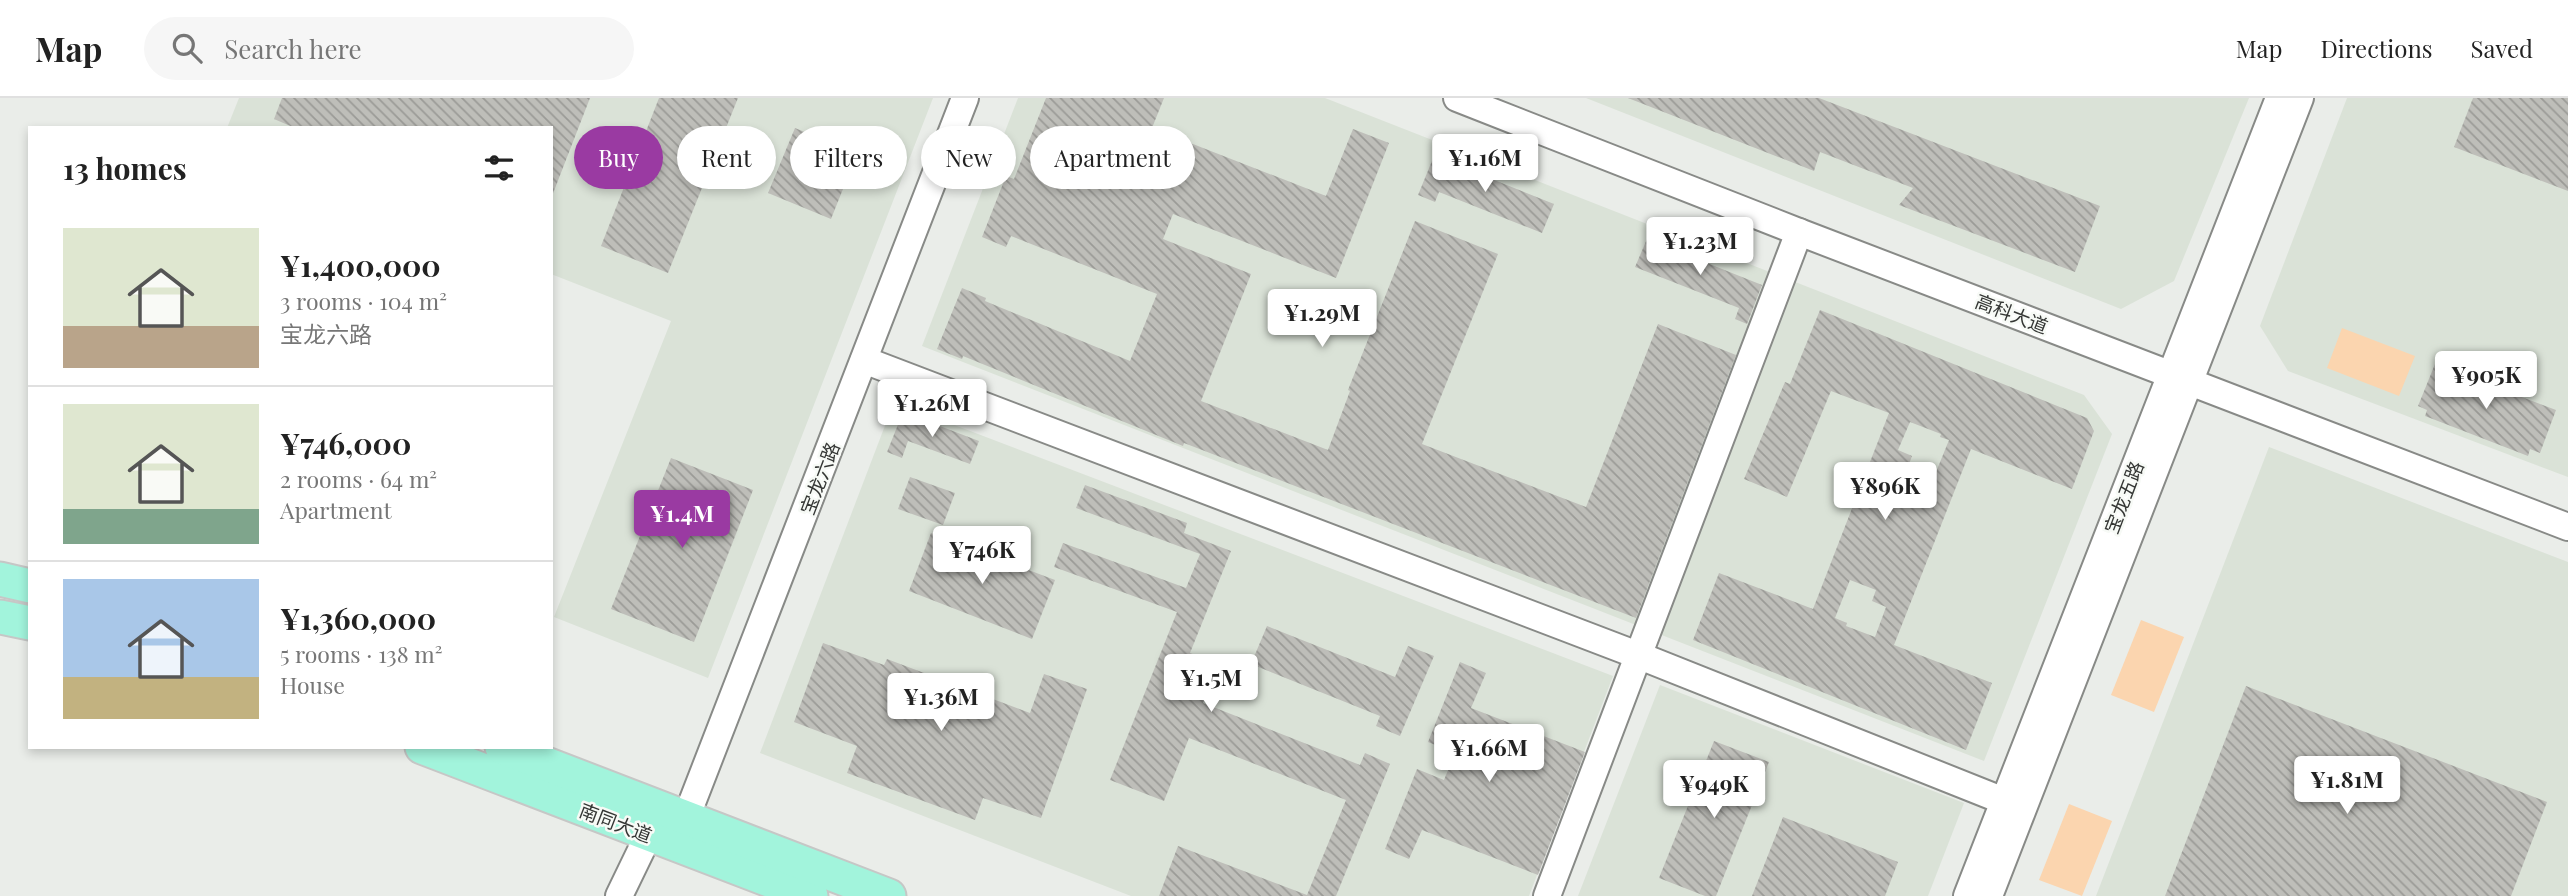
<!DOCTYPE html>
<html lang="en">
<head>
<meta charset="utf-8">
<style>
  :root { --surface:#fff; --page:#f6f6f6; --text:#222; --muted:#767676; --line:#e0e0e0; --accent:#9a3aa2 }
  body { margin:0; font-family:"Playfair Display","Noto Sans SC",serif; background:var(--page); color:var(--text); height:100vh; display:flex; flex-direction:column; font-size:26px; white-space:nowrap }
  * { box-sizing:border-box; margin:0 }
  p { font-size:23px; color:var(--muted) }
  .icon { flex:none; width:38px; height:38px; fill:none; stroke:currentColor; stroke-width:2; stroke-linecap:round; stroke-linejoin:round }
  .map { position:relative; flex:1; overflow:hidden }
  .sheet { position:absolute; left:28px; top:28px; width:525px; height:623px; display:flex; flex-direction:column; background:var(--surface); border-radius:0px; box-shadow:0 4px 10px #0003 }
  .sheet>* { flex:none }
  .banner { position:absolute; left:574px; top:28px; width:665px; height:63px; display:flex; gap:14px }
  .price { position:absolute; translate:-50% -60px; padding:0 16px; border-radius:7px; background:#fff; color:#222; font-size:23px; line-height:46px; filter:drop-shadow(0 2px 4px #0008) }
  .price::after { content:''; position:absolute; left:50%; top:42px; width:21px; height:16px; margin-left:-10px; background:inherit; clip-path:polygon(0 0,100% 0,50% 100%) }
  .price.current { background:var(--accent); color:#fff }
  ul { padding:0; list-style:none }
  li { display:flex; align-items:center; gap:21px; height:175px; padding:0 35px }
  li+li { border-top:2px solid var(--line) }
  li span { display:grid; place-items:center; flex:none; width:196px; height:140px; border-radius:0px; color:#555 }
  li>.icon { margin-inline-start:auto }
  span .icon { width:84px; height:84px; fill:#fffc; stroke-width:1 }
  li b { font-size:30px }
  h2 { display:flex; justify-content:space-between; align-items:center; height:84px; padding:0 35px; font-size:30px }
  .pill { padding:0 24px; border-radius:32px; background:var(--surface); box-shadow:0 4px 10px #0003; font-size:24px; line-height:63px }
  .pill.current { background:var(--accent); color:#fff }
  header { display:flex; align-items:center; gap:42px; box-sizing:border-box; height:98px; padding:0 35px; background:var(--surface); border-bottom:2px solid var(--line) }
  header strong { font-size:33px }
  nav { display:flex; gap:38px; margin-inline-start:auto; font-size:24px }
  .search { width:490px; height:63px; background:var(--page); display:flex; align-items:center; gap:18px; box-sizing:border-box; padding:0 24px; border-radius:38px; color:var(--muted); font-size:26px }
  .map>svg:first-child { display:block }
</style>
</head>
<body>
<header>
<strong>Map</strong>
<div class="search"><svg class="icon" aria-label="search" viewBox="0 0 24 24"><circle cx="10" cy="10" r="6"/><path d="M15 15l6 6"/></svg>Search here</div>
<nav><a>Map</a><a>Directions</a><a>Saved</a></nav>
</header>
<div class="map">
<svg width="2568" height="798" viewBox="0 0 2568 798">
  <defs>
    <pattern id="building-back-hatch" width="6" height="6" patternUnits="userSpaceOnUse" patternTransform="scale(1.75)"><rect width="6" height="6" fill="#bebeb9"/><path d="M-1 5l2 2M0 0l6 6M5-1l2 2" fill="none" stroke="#9b9b97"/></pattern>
  </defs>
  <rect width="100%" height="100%" fill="#eaede9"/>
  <g fill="#dae2d7">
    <path d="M 239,0 L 933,0 L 708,580 L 554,519 L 671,223 L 551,176 L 551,30 L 227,30 Z"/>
    <path d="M 1018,0 L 1325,0 L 2084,297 L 2112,336 L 1984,663 L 922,248 Z"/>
    <path d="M 1586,0 L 2249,0 L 2174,183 L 2121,211 Z"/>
    <path d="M 2347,0 L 2568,0 L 2568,379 L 2288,273 L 2260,228 Z"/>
    <path d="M 894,304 L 1613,578 L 1529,798 L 1131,798 L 760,655 Z"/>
    <path d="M 2269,349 L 2568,464 L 2568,798 L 2096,798 Z"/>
    <path d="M 1660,587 L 1964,705 L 1928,798 L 1578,798 Z"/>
  </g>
  <g fill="#fbd5af">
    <path d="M 2342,230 L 2415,258 L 2399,298 L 2327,270 Z"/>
    <path d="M 2141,522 L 2184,539 L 2154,614 L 2111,597 Z"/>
    <path d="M 2069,706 L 2112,723 L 2082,798 L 2039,782 Z"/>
  </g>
  <g fill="url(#building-back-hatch)" fill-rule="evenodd">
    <path d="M 282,0 L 590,0 L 552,98 L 551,30 L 295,30 L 274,21 Z"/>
    <path d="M 659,0 L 738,0 L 668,175 L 601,148 Z"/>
    <path d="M 1046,0 L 1164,0 L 1152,30 L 1326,98 L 1353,31 L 1389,45 L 1336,180 L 1173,116 L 1163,141 L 1251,176 L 1201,303 L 1328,352 L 1350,293 L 1348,292 L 1415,123 L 1498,156 L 1422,346 L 1586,409 L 1658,226 L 1736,257 L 1636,520 L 1184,345 L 1183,348 L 963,258 L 962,261 L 937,251 L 962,190 L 986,200 L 985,203 L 1130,263 L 1157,196 L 1011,138 L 1006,149 L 982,139 L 1006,78 L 1014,81 Z"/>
    <path d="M 1628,0 L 1819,0 L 2100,108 L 2075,174 L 1899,107 L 1913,90 L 1820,54 L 1814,73 Z"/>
    <path d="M 2473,0 L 2568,0 L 2568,93 L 2454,49 Z"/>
    <path d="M 795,30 L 857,56 L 831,121 L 768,95 Z"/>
    <path d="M 1434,58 L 1554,106 L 1542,135 L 1439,94 L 1435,104 L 1418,97 Z"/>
    <path d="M 1647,141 L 1762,187 L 1747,226 L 1735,221 L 1739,210 L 1635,169 Z"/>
    <path d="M 1820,212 L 2087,320 L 2094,333 L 2072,391 L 1971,351 L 1894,547 L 1992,585 L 1966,652 L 1693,542 L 1719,475 L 1813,511 L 1889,315 L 1831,293 L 1787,399 L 1744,381 L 1785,284 L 1790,286 ZM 1910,324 L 1941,336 L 1940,339 L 1949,342 L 1934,379 L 1908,369 L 1912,358 L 1898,352 ZM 1850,482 L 1876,492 L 1872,503 L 1886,509 L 1875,539 L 1846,528 L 1847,525 L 1835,520 Z"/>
    <path d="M 2435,266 L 2556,312 L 2540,355 L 2530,351 L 2528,358 L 2425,318 L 2427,312 L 2418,308 Z"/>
    <path d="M 903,314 L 979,343 L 970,366 L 908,343 L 902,360 L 887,354 Z"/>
    <path d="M 671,360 L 753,392 L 694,544 L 611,511 Z"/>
    <path d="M 910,379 L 955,395 L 943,427 L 898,411 Z"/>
    <path d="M 1085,387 L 1187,425 L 1184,435 L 1231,453 L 1190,555 L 1218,566 L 1203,605 L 1360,667 L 1365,655 L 1390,666 L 1336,798 L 1159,798 L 1178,748 L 1307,797 L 1346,702 L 1189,640 L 1164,703 L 1110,682 L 1177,514 L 1054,469 L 1063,445 L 1186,490 L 1200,456 L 1076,410 Z"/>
    <path d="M 931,435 L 1055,482 L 1032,541 L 909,493 Z"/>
    <path d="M 1267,528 L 1395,579 L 1408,548 L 1434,558 L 1400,638 L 1376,628 L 1380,618 L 1251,566 Z"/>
    <path d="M 823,545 L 884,567 L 887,561 L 1030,615 L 1044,576 L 1087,591 L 1041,720 L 983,700 L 975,722 L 847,675 L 857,648 L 794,624 Z"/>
    <path d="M 1460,564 L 1486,575 L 1471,610 L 1585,654 L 1538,777 L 1422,732 L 1409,761 L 1385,751 L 1417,671 L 1444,682 L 1455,655 L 1428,644 Z"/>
    <path d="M 2246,588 L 2547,704 L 2511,798 L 2165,798 Z"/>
    <path d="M 1714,643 L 1769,664 L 1716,798 L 1705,798 L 1659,780 Z"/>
    <path d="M 1783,719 L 1898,764 L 1885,798 L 1752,798 Z"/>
  </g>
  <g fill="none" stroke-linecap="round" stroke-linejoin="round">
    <defs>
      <g id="minor">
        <path d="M 1457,0 L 1799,134 L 2568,429"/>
        <path d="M 864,262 L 1640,558 L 2004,703"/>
        <path d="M 686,720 L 965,0"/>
        <path d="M 619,798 L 649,736"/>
        <path d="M 1547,798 L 1799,134"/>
        <path d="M 1967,798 L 2279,0"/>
        <path d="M 1989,798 L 2300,0"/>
      </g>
      <g id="major">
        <path d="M 0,481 L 30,488"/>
        <path d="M 0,519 L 30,525"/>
        <path d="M 422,649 L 811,798"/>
        <path d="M 502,649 L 889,798"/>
      </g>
    </defs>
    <use href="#minor" stroke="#888a87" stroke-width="30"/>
    <use href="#major" stroke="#c6c7c6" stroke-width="37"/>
    <use href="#minor" stroke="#fff" stroke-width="26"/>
    <use href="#major" stroke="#a2f4dc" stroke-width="33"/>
  </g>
  <g text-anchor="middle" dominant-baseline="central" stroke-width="5" stroke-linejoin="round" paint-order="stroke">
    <g font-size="19" fill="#353735" stroke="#f7faf6">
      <text transform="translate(2012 215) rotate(21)">高科大道</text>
      <text transform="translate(819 380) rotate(-69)">宝龙六路</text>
      <text transform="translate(2123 399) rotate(-69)">宝龙五路</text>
      <text transform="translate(616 724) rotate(21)">南同大道</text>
    </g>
  </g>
</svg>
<b class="price" style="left:1485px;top:96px">¥1.16M</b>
<b class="price" style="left:1700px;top:179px">¥1.23M</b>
<b class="price" style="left:1322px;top:251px">¥1.29M</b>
<b class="price" style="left:2486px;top:313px">¥905K</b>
<b class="price" style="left:932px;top:341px">¥1.26M</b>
<b class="price" style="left:1885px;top:424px">¥896K</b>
<b class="price current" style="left:682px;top:452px">¥1.4M</b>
<b class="price" style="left:982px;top:488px">¥746K</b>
<b class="price" style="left:1211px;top:616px">¥1.5M</b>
<b class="price" style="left:941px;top:635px">¥1.36M</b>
<b class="price" style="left:1489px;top:686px">¥1.66M</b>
<b class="price" style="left:2347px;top:718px">¥1.81M</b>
<b class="price" style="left:1714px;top:722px">¥949K</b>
<div class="banner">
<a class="pill current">Buy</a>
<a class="pill">Rent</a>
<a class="pill">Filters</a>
<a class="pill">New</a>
<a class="pill">Apartment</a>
</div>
<section class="sheet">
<h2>13 homes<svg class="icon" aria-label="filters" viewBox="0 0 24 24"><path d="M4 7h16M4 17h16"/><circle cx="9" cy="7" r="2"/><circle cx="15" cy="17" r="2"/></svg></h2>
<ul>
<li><span style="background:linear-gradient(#dfe7d0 70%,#b9a48a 0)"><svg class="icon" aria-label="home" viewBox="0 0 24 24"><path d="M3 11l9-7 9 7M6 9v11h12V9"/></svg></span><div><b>¥1,400,000</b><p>3 rooms · 104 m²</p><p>宝龙六路</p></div></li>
<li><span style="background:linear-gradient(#dfe7d0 75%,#7fa58c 0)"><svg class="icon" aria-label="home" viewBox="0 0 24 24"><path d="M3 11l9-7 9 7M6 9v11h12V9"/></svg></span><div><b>¥746,000</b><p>2 rooms · 64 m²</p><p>Apartment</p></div></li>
<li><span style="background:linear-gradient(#a9c7e8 70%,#c2b280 0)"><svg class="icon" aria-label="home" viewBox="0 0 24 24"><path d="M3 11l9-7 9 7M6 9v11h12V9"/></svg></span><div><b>¥1,360,000</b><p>5 rooms · 138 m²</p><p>House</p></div></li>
</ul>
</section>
</div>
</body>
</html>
